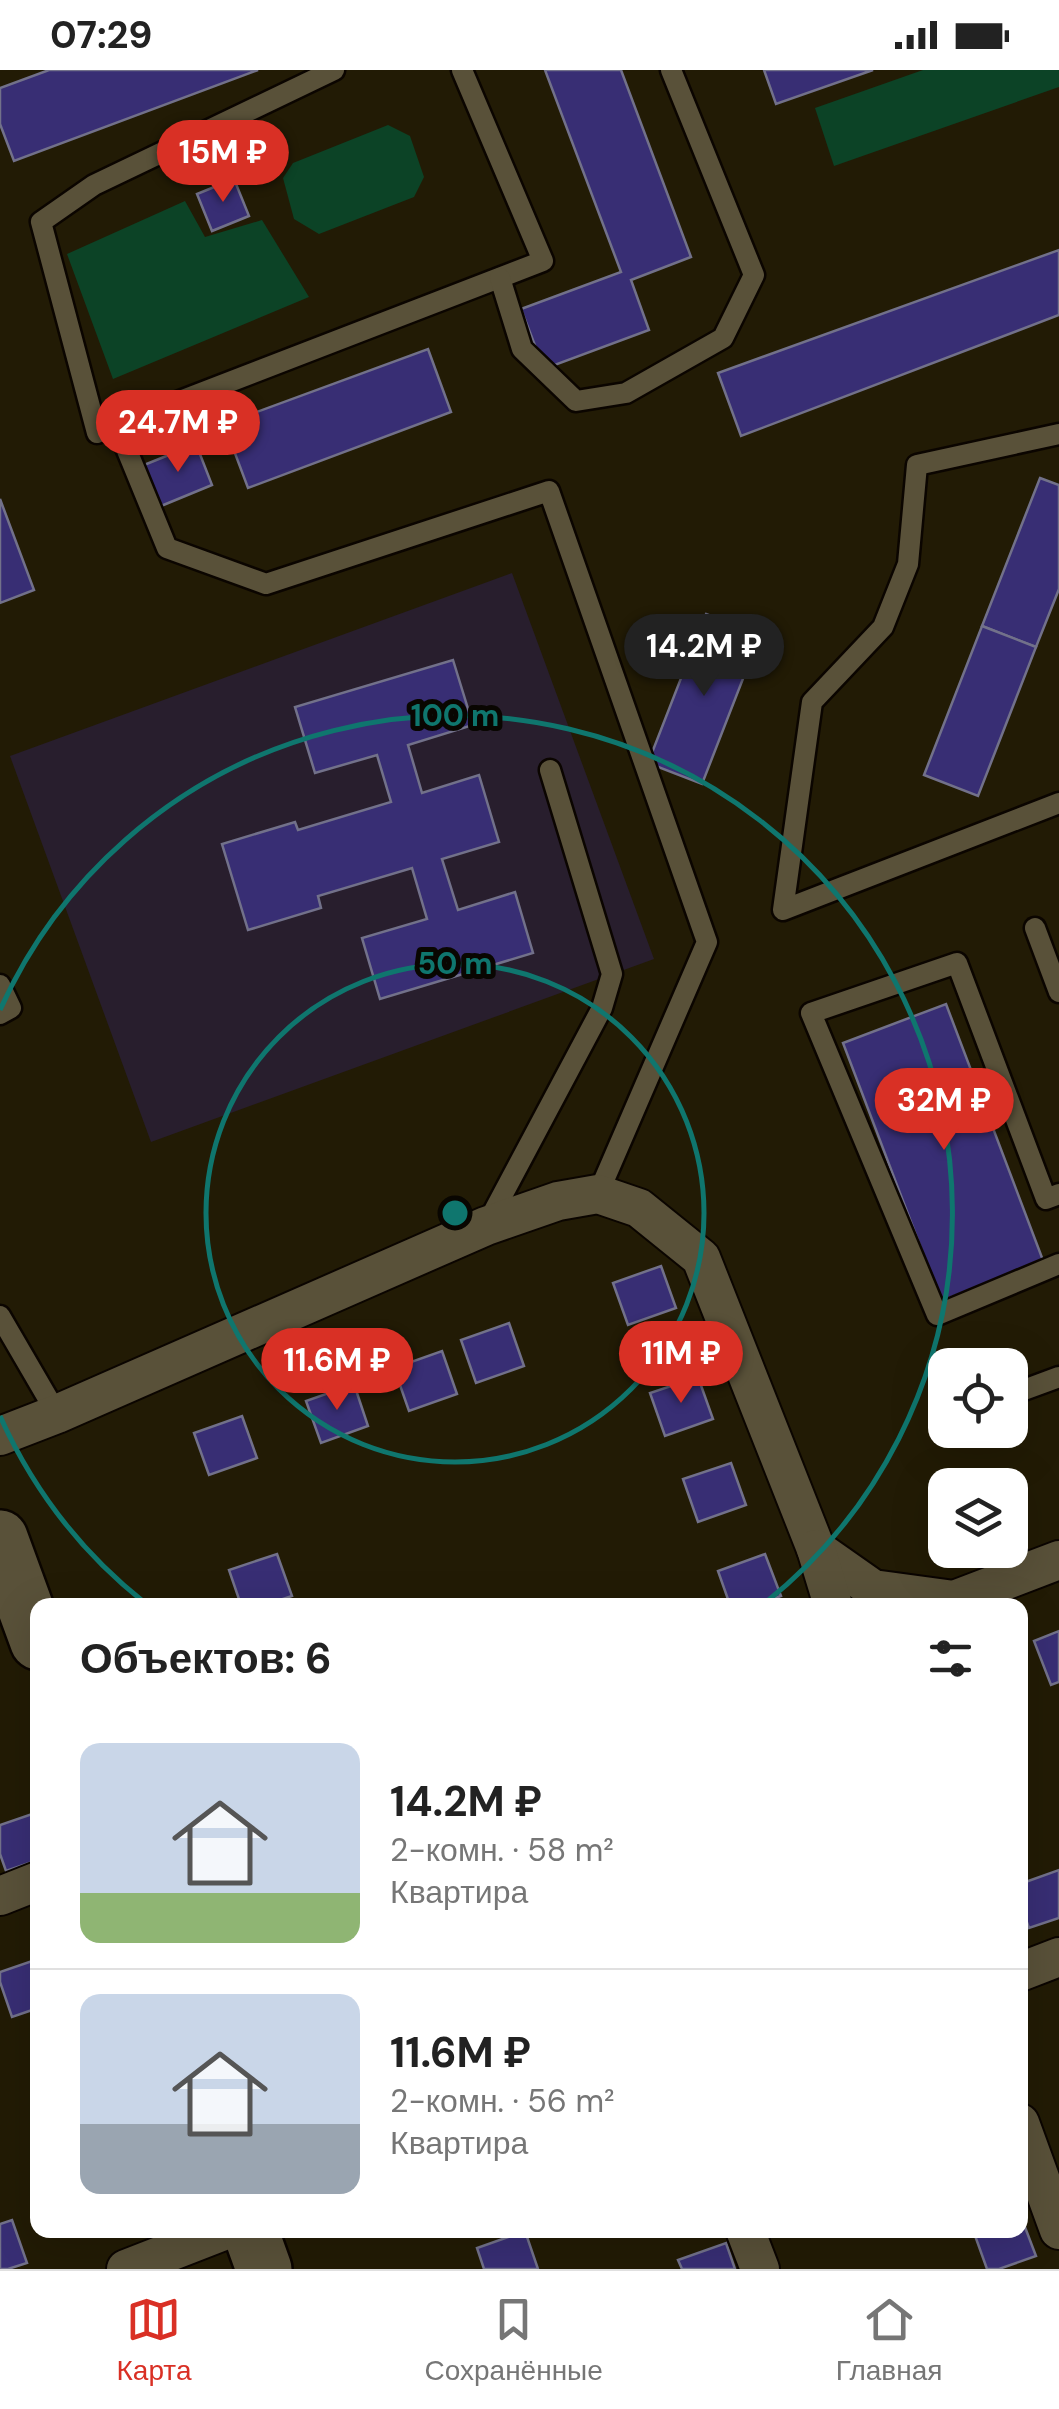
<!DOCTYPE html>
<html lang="ru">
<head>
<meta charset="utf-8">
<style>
  :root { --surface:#fff; --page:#f2f2f2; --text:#222; --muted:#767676; --line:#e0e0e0; --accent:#d93025 }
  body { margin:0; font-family:"DM Sans",sans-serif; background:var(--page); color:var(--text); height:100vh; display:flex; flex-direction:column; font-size:38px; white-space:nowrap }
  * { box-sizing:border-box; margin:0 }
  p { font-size:32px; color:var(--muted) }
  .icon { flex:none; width:55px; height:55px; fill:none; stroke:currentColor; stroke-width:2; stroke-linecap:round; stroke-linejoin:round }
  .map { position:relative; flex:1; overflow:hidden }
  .side { position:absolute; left:30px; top:1528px; width:998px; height:640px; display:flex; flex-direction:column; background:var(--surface); border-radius:20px; box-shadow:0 10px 40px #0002 }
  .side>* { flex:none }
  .buttons { position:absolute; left:928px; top:1278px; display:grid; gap:20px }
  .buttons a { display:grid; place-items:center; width:100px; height:100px; border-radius:20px; background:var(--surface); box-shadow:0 10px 40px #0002; font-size:50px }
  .price { position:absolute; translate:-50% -85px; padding:0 22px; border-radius:35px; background:var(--accent); color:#fff; font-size:32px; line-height:65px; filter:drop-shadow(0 2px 5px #0008) }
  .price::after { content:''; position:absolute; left:50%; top:60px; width:30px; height:22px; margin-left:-15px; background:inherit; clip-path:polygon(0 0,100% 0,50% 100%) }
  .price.current { background:#222; color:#fff }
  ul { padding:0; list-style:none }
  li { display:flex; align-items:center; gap:30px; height:250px; padding:0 50px }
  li+li { border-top:2px solid var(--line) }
  li span { display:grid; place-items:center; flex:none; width:280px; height:200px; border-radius:20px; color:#555 }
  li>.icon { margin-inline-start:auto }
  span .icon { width:120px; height:120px; fill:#fffc; stroke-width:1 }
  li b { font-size:42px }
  h2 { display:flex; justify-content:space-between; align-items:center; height:120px; padding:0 50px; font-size:42px }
  .status { display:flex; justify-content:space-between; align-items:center; height:70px; padding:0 50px; background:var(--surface); direction:ltr }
  .status svg { height:28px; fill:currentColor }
  .tab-bar { display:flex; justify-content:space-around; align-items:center; height:140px; border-top:2px solid var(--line); background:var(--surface); font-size:28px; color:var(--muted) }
  .tab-bar a { display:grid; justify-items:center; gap:5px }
  .tab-bar .current { color:var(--accent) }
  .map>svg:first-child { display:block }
</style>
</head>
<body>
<div class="status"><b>07:29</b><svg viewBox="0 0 49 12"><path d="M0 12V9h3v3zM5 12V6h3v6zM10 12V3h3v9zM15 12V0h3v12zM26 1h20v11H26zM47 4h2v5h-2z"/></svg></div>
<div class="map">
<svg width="1059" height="2199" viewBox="0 0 1059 2199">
  <rect width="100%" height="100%" fill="#221b05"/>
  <path fill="#281e2d" d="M 512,503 L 654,889 L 151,1072 L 10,686 Z"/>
  <g fill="#0c4326">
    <path d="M 923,0 L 1059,0 L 1059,17 L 834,96 L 815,38 Z"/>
    <path d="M 388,55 L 410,66 L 424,107 L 414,127 L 319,164 L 294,149 L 283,108 L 293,93 Z"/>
    <path d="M 185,131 L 205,167 L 262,150 L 309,227 L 113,309 L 67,184 Z"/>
  </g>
  <g fill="#382e74" stroke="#72718a" stroke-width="2.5">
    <path d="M 49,0 L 258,0 L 14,91 L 0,54 L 0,18 Z"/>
    <path d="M 545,0 L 621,0 L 691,187 L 631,210 L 649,260 L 544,299 L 521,239 L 621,202 Z"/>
    <path d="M 764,0 L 873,0 L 776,34 Z"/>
    <path d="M 234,109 L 249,146 L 212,161 L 197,124 Z"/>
    <path d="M 1059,180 L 1059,245 L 741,366 L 718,303 Z"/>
    <path d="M 428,279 L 451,342 L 248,418 L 224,354 Z"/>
    <path d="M 196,374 L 212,415 L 161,436 L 144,395 Z"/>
    <path d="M 1040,408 L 1059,415 L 1059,519 L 1036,577 L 982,556 Z"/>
    <path d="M 0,429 L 34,520 L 0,533 Z"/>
    <path d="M 706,544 L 760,565 L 702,714 L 648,693 Z"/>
    <path d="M 982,556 L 1036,577 L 978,726 L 924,705 Z"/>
    <path d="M 453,590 L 473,655 L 408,675 L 422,723 L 479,705 L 499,772 L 442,789 L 458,840 L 515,822 L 533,883 L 380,929 L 362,868 L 427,849 L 412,798 L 318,826 L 321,838 L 248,860 L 222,774 L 295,752 L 298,760 L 391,732 L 377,685 L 315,703 L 295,637 Z"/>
    <path d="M 946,934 L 1044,1193 L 941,1231 L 843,973 Z"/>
    <path d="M 661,1196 L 676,1238 L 628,1255 L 613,1213 Z"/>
    <path d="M 509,1253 L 524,1296 L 476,1313 L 461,1270 Z"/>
    <path d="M 442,1281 L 457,1324 L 409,1341 L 394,1298 Z"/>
    <path d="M 698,1307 L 713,1349 L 665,1366 L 650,1323 Z"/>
    <path d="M 354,1314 L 368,1356 L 321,1373 L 306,1331 Z"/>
    <path d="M 242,1346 L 257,1388 L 209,1405 L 194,1363 Z"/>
    <path d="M 731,1393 L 746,1435 L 698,1452 L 683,1409 Z"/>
    <path d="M 277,1484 L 292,1526 L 265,1535 L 241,1535 L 229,1500 Z"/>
    <path d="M 765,1484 L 781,1526 L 755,1535 L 730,1535 L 718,1501 Z"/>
    <path d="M 1059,1561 L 1059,1612 L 1051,1615 L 1034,1571 Z"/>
    <path d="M 38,1742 L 38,1790 L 6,1801 L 0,1784 L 0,1755 Z"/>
    <path d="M 1059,1800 L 1059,1848 L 1029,1858 L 1020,1833 L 1020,1814 Z"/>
    <path d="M 38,1889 L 38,1938 L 12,1947 L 0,1912 L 0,1902 Z"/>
    <path d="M 1020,2144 L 1036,2186 L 999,2199 L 987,2199 L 973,2160 L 1020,2160 Z"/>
    <path d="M 12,2150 L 27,2193 L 8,2199 L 0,2199 L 0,2154 Z"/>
    <path d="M 525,2161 L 538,2199 L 484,2199 L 477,2178 Z"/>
    <path d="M 726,2173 L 735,2199 L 682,2199 L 678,2190 Z"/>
  </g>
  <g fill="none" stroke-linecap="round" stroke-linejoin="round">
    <defs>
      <g id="lane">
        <path d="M 334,0 L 94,115 L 41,152 L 97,363 L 543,191 L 462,0"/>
        <path d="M 500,208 L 522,279 L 576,331 L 626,323 L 723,268 L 754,205 L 671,0"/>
        <path d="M 117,356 L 167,478 L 266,514 L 549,421 L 707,872 L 598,1124"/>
        <path d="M 1059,364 L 917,395 L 908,494 L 883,557 L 812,632 L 783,840 L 1059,733"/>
        <path d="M 1035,858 L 1059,922"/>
        <path d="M 0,915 L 11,938 L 0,944"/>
        <path d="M 1059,1124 L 1046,1129 L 957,893 L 811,943 L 937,1245 L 1059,1194"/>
        <path d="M 487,1154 L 602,938 L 612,904 L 550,700"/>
        <path d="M 0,1246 L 57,1344"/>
        <path d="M 1010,1325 L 1059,1307"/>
      </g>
      <g id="street">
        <path d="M 0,1366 L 57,1344 L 486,1156 L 558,1131 L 598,1124 L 639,1138 L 701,1188 L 816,1479 L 873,1519 L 954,1530 L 1059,1490"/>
        <path d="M 816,1479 L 833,1535"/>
        <path d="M 0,1826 L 38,1811"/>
        <path d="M 1020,1902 L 1059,1887"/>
        <path d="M 1020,2053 L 1059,2160"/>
        <path d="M 745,2160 L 760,2199"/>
        <path d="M 126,2199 L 226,2160"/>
      </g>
      <g id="secondary">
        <path d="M 0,1468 L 38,1572"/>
        <path d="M 250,2160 L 264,2199"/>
      </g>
    </defs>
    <use href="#lane" stroke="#0b0500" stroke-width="25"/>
    <use href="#street" stroke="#0b0500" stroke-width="42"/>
    <use href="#secondary" stroke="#0b0500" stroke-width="60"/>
    <use href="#lane" stroke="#595139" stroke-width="20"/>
    <use href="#street" stroke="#595139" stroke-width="38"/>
    <use href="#secondary" stroke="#595139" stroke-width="55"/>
  </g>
  <g fill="none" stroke="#0f766e" stroke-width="5">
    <circle cx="455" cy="1143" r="249"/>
    <path d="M145 1533A498 498 0 0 1 0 1346M0 940A498 498 0 1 1 765 1533"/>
  </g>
  <circle cx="455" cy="1143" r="15" fill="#0f766e" stroke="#090601" stroke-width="5"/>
  <g font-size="30" text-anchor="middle" font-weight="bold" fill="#0f766e" stroke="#090601" stroke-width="10" stroke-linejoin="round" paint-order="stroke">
    <text x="455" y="656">100 m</text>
    <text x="455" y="904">50 m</text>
  </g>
</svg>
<div class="buttons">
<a><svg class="icon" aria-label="locate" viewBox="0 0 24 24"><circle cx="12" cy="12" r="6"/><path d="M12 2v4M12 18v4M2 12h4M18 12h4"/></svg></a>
<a><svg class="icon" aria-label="layers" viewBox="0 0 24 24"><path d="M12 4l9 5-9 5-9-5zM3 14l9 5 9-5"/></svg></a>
</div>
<b class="price" style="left:223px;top:135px">15M ₽</b>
<b class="price" style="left:178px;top:405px">24.7M ₽</b>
<b class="price current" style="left:704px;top:629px">14.2M ₽</b>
<b class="price" style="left:944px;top:1083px">32M ₽</b>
<b class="price" style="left:681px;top:1336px">11M ₽</b>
<b class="price" style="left:337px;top:1343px">11.6M ₽</b>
<section class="side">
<h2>Объектов: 6<svg class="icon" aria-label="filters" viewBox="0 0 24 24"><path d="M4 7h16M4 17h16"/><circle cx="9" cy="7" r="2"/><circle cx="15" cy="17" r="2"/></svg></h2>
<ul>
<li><span style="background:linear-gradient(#c9d6e8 75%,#8fb573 0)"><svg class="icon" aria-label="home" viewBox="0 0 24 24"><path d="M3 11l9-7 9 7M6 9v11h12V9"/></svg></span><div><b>14.2M ₽</b><p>2-комн. · 58 m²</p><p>Квартира</p></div></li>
<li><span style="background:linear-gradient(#c9d6e8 65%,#9aa5b1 0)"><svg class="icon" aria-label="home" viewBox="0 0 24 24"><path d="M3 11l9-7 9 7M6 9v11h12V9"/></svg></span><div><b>11.6M ₽</b><p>2-комн. · 56 m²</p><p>Квартира</p></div></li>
</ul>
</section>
</div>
<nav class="tab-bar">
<a class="current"><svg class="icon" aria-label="map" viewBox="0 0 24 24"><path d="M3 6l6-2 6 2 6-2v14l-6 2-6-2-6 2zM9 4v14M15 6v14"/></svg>Карта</a>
<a><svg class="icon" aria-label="saved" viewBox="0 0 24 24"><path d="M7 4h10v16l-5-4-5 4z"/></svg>Сохранённые</a>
<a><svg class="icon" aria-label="home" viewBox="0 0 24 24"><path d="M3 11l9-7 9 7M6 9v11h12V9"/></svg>Главная</a>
</nav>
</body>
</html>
